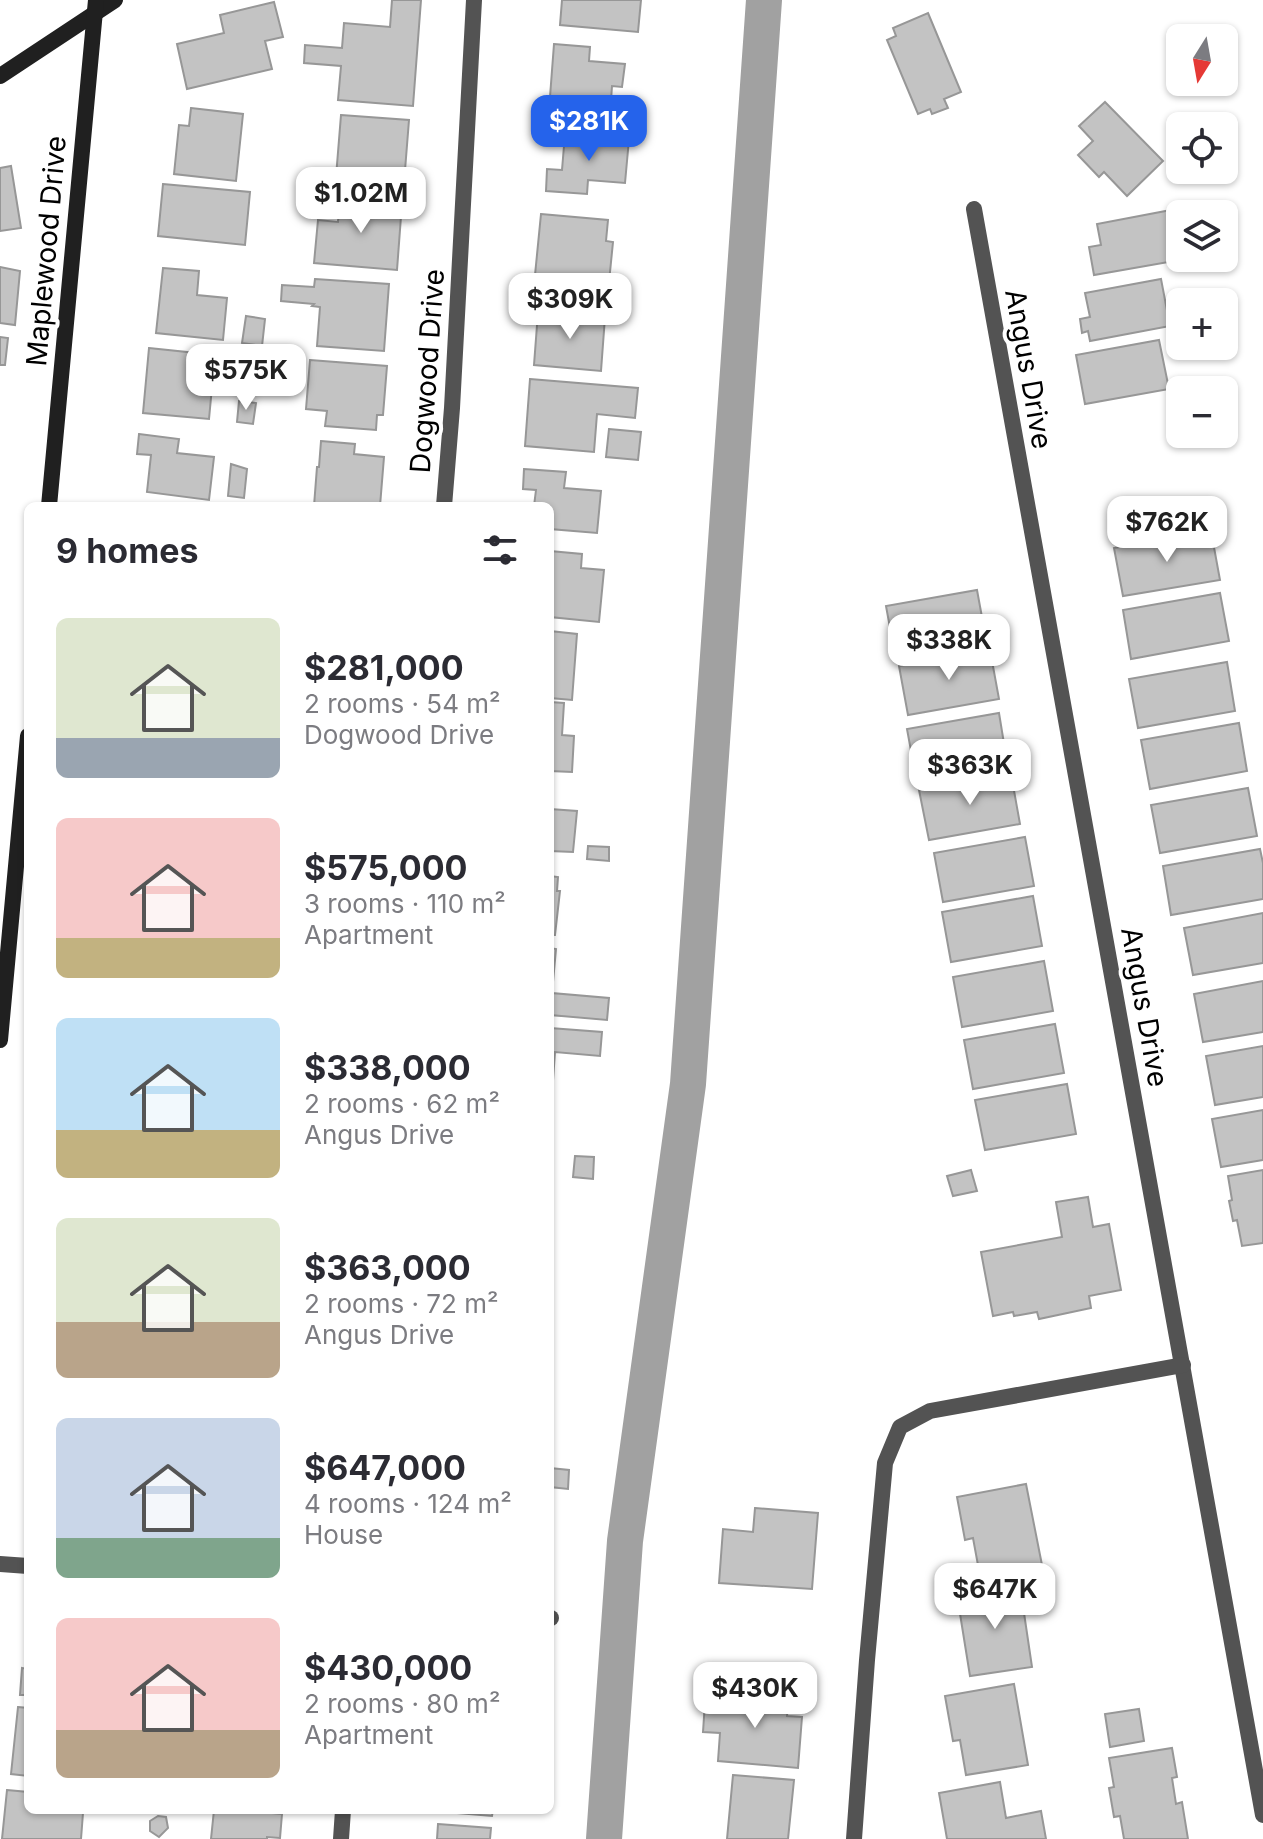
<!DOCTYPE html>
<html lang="en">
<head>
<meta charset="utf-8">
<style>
  :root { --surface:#fff; --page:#f2f2f3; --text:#2b2b33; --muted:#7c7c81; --accent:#2563eb }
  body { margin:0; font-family:Inter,sans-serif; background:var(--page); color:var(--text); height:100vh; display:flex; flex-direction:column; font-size:30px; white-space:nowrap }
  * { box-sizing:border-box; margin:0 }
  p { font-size:26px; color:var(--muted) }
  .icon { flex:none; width:44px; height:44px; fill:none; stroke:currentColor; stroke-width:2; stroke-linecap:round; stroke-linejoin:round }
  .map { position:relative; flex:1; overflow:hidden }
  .side { position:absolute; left:24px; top:502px; width:530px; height:1312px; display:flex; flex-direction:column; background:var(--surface); border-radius:12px; box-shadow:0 2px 6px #0004 }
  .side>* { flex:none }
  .needle { width:52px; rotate:191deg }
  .fabs { position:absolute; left:1166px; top:24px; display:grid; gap:16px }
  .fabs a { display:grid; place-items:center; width:72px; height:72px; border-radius:12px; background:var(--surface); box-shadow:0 2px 6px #0004; font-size:40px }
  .price { position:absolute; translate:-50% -68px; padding:0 18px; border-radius:16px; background:#fff; color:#222; font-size:26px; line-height:52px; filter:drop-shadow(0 2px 4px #0008) }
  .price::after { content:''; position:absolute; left:50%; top:48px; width:24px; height:18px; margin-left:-12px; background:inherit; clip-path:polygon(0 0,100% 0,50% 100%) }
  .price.current { background:var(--accent); color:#fff }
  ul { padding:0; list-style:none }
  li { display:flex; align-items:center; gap:24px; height:200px; padding:0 32px }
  li span { display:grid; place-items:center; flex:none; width:224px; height:160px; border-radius:12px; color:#555 }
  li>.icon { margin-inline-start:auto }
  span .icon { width:96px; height:96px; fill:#fffc; stroke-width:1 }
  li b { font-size:34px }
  h2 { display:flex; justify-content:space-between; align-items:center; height:96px; padding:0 32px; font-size:34px }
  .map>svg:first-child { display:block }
</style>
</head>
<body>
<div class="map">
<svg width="1263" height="1839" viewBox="0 0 1263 1839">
  <rect width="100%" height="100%" fill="#fff"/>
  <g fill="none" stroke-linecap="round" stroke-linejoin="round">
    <path stroke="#a1a1a1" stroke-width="36" d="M 604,1839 L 625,1541 L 688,1084 L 764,0"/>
  </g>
  <g fill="#c3c3c3" stroke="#979797" stroke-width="2">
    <path d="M 392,0 L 421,0 L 413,106 L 338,100 L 341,66 L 304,63 L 305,45 L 342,48 L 344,23 L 390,27 Z"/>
    <path d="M 562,0 L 641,0 L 638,32 L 560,25 Z"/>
    <path d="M 274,2 L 283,37 L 265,41 L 272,69 L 187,89 L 177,44 L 224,33 L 220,15 Z"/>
    <path d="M 928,13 L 961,92 L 944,99 L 948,108 L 932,114 L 930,109 L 918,114 L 887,40 L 896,36 L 893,28 Z"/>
    <path d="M 554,44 L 590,47 L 589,61 L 625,64 L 622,87 L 612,86 L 610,115 L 549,110 Z"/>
    <path d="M 1105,102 L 1163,161 L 1127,196 L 1104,172 L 1099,177 L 1078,155 L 1093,141 L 1079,126 Z"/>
    <path d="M 191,108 L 243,114 L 236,181 L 174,174 L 179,125 L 189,126 Z"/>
    <path d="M 341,115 L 409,120 L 404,183 L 336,177 Z"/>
    <path d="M 565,134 L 629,139 L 625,183 L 588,180 L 587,194 L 546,191 L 547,169 L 562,170 Z"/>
    <path d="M 11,166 L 21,228 L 0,231 L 0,168 Z"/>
    <path d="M 163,184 L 250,192 L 245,245 L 158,236 Z"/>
    <path d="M 340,198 L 402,203 L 397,270 L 314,263 L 318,220 L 338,222 Z"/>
    <path d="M 1171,210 L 1180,260 L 1094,275 L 1089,247 L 1101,245 L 1097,224 Z"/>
    <path d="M 541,214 L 608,220 L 606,241 L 613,242 L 609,282 L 535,275 Z"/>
    <path d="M 0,267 L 20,271 L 15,325 L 0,323 Z"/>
    <path d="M 163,268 L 199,271 L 197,295 L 227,298 L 223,340 L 156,333 Z"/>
    <path d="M 315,279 L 389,284 L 384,351 L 317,346 L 320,307 L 312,306 L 314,304 L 281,301 L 282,285 L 314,287 Z"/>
    <path d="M 1161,279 L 1170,326 L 1090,341 L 1088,331 L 1082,333 L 1080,319 L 1090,317 L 1085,293 Z"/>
    <path d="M 538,312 L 605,317 L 601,371 L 534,365 Z"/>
    <path d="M 246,316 L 265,319 L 262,346 L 242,343 Z"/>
    <path d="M 0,337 L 8,338 L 5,365 L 0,365 Z"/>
    <path d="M 1159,340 L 1169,389 L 1085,404 L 1076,355 Z"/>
    <path d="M 149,348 L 215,355 L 209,419 L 143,413 Z"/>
    <path d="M 310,360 L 387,366 L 383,415 L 377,415 L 376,430 L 325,426 L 327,411 L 306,409 Z"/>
    <path d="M 530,379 L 638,388 L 635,418 L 597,414 L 594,452 L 525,446 Z"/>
    <path d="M 239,401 L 256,403 L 253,424 L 237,422 Z"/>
    <path d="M 609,429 L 641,432 L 638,460 L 606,457 Z"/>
    <path d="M 139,434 L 179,439 L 177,453 L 214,457 L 209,500 L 147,492 L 151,455 L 137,454 Z"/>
    <path d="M 321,441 L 355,444 L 354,454 L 384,457 L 380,506 L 314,506 L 317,467 L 319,467 Z"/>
    <path d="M 231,464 L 247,469 L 244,498 L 228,496 Z"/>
    <path d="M 524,469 L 566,472 L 564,488 L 601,491 L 597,533 L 550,529 L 550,506 L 534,506 L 536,490 L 523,489 Z"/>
    <path d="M 1211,531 L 1220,580 L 1123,596 L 1114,548 Z"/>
    <path d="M 550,551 L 582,554 L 581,568 L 604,570 L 599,622 L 550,617 Z"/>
    <path d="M 977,590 L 986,639 L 895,655 L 886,606 Z"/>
    <path d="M 1220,593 L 1229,641 L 1131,659 L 1123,610 Z"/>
    <path d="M 550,631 L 577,634 L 572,700 L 550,698 Z"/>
    <path d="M 990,650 L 999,699 L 908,715 L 899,666 Z"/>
    <path d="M 1227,662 L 1235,711 L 1138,728 L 1129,679 Z"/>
    <path d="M 550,702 L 564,703 L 562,735 L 574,736 L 572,772 L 550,771 Z"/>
    <path d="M 999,713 L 1007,762 L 916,778 L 907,729 Z"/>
    <path d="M 1239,723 L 1247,771 L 1150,789 L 1141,740 Z"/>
    <path d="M 1011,774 L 1020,824 L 929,840 L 919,790 Z"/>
    <path d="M 1248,788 L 1257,836 L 1160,853 L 1151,805 Z"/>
    <path d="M 550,809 L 577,811 L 573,852 L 550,851 Z"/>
    <path d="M 1025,837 L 1034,886 L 943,902 L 934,853 Z"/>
    <path d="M 588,846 L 609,847 L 609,861 L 587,859 Z"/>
    <path d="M 1260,849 L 1263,863 L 1263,899 L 1171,915 L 1163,866 Z"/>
    <path d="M 550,876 L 558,877 L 557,891 L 560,891 L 555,935 L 550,935 Z"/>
    <path d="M 1033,896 L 1042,946 L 951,962 L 942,912 Z"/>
    <path d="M 1263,913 L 1263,963 L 1193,975 L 1184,928 Z"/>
    <path d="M 550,948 L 556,949 L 552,993 L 609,998 L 607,1020 L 550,1015 Z"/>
    <path d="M 1044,961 L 1053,1011 L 962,1027 L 953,977 Z"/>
    <path d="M 1263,981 L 1263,1032 L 1203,1042 L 1194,994 Z"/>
    <path d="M 1055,1024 L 1064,1073 L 973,1089 L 964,1040 Z"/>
    <path d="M 550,1028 L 602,1032 L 600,1056 L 555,1052 L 552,1095 L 550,1095 Z"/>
    <path d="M 1263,1046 L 1263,1097 L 1215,1105 L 1206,1056 Z"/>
    <path d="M 1067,1084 L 1076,1134 L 985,1150 L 975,1100 Z"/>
    <path d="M 1263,1110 L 1263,1160 L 1221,1167 L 1212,1119 Z"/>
    <path d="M 575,1156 L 594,1157 L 593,1179 L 573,1177 Z"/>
    <path d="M 971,1170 L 977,1191 L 953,1196 L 947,1176 Z"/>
    <path d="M 1263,1170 L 1263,1243 L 1242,1246 L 1237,1220 L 1233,1221 L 1229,1201 L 1232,1200 L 1228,1176 Z"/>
    <path d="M 1088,1197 L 1093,1227 L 1109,1224 L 1121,1290 L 1089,1296 L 1091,1308 L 1039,1319 L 1037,1312 L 1014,1316 L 1013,1312 L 993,1316 L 981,1252 L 1062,1237 L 1056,1202 Z"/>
    <path d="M 550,1468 L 569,1470 L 568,1489 L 550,1487 Z"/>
    <path d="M 1026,1484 L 1042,1565 L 980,1576 L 973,1538 L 965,1540 L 957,1497 Z"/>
    <path d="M 755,1508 L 818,1513 L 812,1589 L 719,1583 L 723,1529 L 753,1532 Z"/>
    <path d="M 1020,1586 L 1032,1667 L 970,1676 L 957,1595 Z"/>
    <path d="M 22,1668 L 28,1669 L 28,1695 L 20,1695 Z"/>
    <path d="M 1014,1684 L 1028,1765 L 966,1775 L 960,1740 L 953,1741 L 945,1696 Z"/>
    <path d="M 723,1694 L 789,1698 L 787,1716 L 802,1717 L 798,1768 L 718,1761 L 720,1733 L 703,1732 L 705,1702 L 722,1704 Z"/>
    <path d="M 18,1707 L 28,1708 L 28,1776 L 11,1774 Z"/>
    <path d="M 1139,1709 L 1144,1741 L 1110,1747 L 1105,1714 Z"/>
    <path d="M 1172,1748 L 1177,1777 L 1172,1778 L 1176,1804 L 1182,1802 L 1188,1839 L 1124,1839 L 1120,1816 L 1114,1817 L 1109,1788 L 1114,1787 L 1109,1758 Z"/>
    <path d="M 733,1775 L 794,1780 L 788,1839 L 727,1839 Z"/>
    <path d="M 1000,1782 L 1006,1818 L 1041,1811 L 1046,1839 L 947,1839 L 939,1793 Z"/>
    <path d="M 7,1790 L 28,1792 L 28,1810 L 56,1810 L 83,1813 L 81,1839 L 2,1839 Z"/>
    <path d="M 214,1810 L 243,1810 L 282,1814 L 280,1838 L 267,1837 L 267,1839 L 211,1839 Z"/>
    <path d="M 421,1810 L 493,1810 L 492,1816 Z"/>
    <path d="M 158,1816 L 166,1817 L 168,1828 L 159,1837 L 150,1831 L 150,1821 Z"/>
    <path d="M 438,1824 L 491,1828 L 490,1839 L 437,1839 Z"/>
  </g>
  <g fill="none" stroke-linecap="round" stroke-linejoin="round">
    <g stroke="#535353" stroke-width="16">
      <path d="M 974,209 L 1263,1815"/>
      <path d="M 444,506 L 452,408 L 474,0"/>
      <path d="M 0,1564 L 28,1566"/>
      <path d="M 550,1618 L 551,1618"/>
      <path d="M 341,1839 L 343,1810"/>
      <path d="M 854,1839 L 867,1660 L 885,1463 L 900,1427 L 930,1411 L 1183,1365"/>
    </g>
    <g stroke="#202020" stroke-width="16">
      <path d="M 0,76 L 115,0"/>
      <path d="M 49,506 L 96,0"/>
      <path d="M 0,1040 L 28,736"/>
    </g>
  </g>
  <g text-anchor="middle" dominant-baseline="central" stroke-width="8" stroke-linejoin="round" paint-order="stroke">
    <g font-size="28" fill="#000" stroke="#fff">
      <text transform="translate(46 251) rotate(-85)">Maplewood Drive</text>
      <text transform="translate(1029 369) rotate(80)">Angus Drive</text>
      <text transform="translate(427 371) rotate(-86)">Dogwood Drive</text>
      <text transform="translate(1145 1007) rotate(80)">Angus Drive</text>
    </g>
  </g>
</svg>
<div class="fabs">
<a><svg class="needle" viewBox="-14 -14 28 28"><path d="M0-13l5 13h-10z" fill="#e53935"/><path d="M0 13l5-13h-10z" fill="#7c7c81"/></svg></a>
<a><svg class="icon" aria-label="locate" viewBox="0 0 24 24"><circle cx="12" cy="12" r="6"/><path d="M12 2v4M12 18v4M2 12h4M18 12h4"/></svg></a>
<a><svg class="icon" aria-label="layers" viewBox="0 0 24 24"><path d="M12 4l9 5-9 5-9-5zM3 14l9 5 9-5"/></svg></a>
<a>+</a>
<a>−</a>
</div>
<b class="price current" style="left:589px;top:163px">$281K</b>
<b class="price" style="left:361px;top:235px">$1.02M</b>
<b class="price" style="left:570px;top:341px">$309K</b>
<b class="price" style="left:246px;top:412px">$575K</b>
<b class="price" style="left:1167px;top:564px">$762K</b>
<b class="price" style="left:949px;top:682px">$338K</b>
<b class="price" style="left:970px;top:807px">$363K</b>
<b class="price" style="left:995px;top:1631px">$647K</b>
<b class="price" style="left:755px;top:1730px">$430K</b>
<section class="side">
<h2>9 homes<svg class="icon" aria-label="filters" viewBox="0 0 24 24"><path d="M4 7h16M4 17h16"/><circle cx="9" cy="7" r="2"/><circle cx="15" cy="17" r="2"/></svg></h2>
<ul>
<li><span style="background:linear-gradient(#dfe7d0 75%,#9aa5b1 0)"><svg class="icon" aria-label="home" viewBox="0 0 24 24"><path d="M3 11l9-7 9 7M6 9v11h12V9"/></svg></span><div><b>$281,000</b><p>2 rooms · 54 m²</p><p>Dogwood Drive</p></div></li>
<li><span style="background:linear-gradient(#f6c9c9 75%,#c2b280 0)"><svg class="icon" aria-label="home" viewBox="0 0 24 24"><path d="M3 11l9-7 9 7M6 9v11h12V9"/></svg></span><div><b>$575,000</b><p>3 rooms · 110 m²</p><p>Apartment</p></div></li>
<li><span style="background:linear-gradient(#bfe0f5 70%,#c2b280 0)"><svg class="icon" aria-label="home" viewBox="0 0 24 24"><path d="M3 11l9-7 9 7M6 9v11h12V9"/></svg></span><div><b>$338,000</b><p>2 rooms · 62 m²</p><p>Angus Drive</p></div></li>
<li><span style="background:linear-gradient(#dfe7d0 65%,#b9a48a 0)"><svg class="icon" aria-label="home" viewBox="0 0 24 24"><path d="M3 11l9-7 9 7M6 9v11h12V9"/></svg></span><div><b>$363,000</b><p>2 rooms · 72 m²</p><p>Angus Drive</p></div></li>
<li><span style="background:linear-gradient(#c9d6e8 75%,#7fa58c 0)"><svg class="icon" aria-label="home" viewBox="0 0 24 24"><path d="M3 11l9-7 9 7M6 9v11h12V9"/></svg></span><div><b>$647,000</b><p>4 rooms · 124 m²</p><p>House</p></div></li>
<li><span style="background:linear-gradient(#f6c9c9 70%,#b9a48a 0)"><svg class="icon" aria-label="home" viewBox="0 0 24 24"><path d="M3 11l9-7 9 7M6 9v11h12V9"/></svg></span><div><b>$430,000</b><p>2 rooms · 80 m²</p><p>Apartment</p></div></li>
</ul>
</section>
</div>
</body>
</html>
